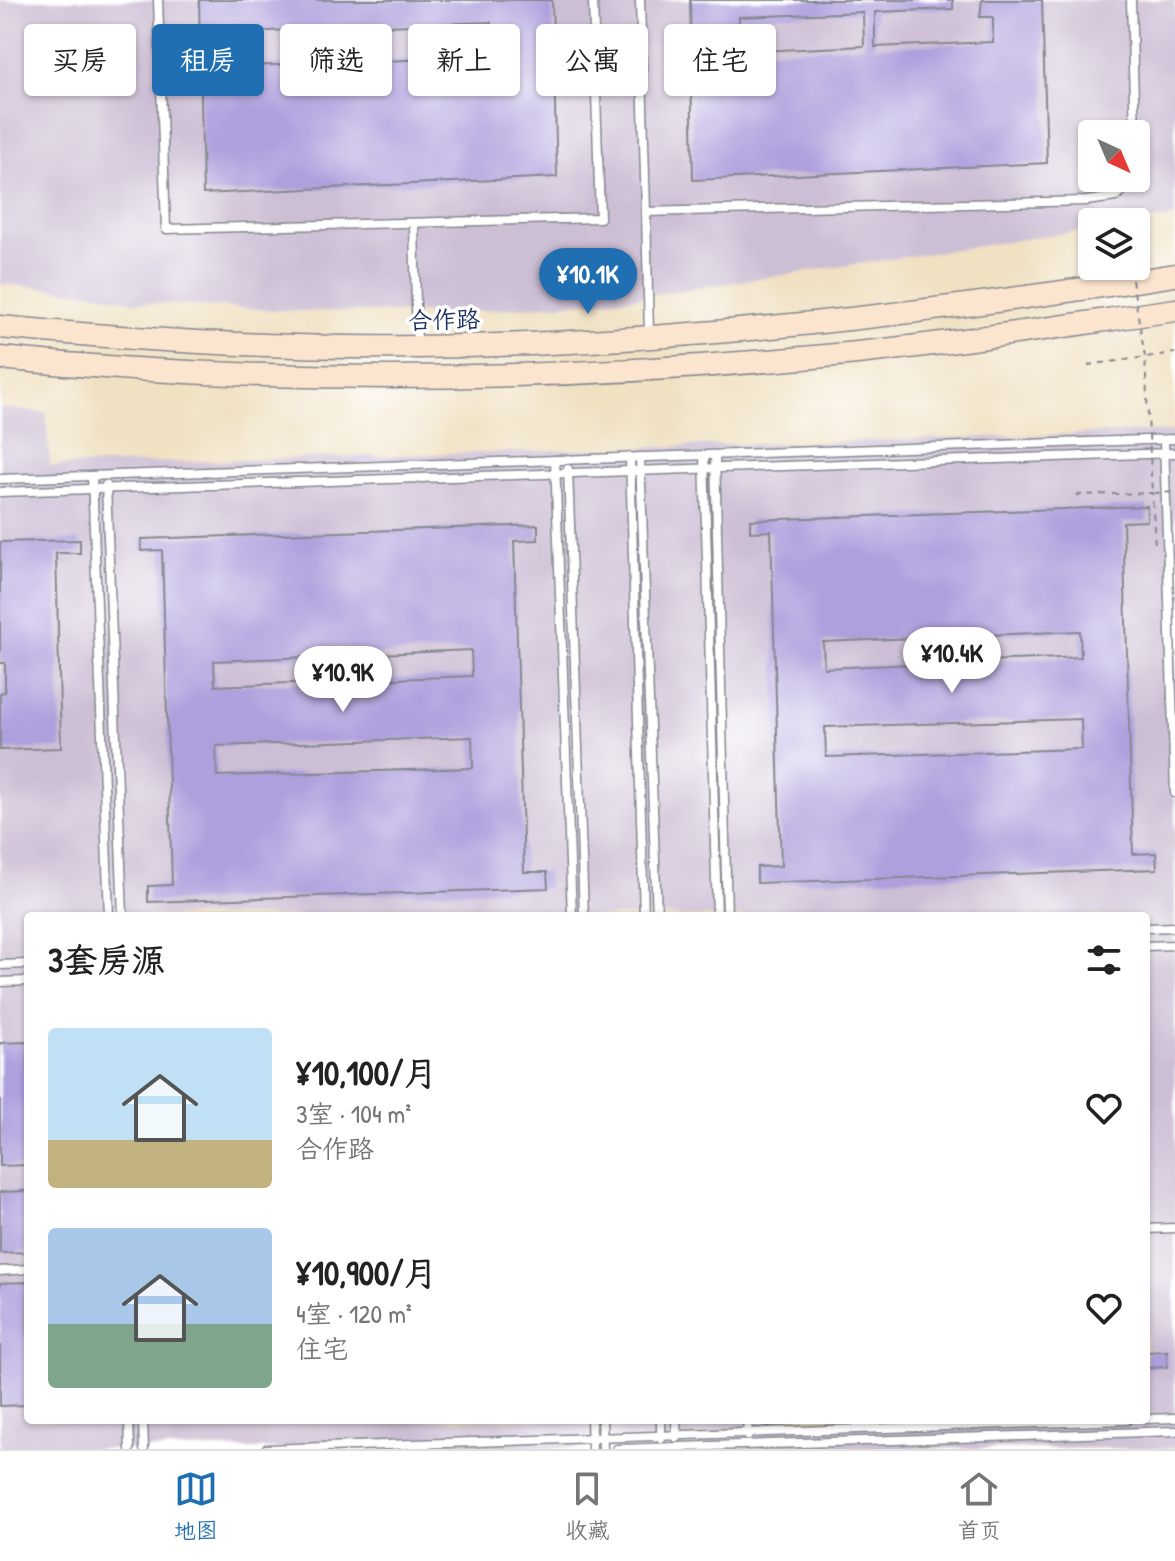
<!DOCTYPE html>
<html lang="zh">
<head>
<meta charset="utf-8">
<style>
  :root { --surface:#fff; --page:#f6f6f6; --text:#222; --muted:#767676; --line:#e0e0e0; --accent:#1f6fb2 }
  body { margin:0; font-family:"Patrick Hand","LXGW WenKai TC",sans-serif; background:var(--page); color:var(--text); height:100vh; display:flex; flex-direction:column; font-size:30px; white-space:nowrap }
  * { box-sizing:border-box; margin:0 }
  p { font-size:26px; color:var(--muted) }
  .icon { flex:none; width:44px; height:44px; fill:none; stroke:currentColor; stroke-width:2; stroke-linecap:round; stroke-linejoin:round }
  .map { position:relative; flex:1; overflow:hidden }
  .panel { position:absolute; left:24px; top:912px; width:1126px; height:512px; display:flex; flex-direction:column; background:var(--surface); border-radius:8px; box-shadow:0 2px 6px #0004 }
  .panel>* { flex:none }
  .banner { position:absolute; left:24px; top:24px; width:1128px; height:72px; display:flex; gap:16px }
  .needle { width:52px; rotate:136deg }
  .controls { position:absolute; left:1078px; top:120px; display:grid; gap:16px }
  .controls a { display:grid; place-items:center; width:72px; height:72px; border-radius:8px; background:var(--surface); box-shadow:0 2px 6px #0004; font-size:40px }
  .price { position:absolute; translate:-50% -68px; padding:0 18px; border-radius:28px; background:#fff; color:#222; font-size:26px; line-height:52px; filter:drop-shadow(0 2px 4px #0008) }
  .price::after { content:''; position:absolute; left:50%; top:48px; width:24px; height:18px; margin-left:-12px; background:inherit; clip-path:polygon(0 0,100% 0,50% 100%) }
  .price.selected { background:var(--accent); color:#fff }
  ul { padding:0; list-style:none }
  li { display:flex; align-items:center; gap:24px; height:200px; padding:0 24px }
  li span { display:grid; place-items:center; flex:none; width:224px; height:160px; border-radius:8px; color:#555 }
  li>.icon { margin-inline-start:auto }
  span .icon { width:96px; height:96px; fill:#fffc; stroke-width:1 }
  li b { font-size:34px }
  h2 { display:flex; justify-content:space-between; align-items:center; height:96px; padding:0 24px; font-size:34px }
  .pill { padding:0 28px; border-radius:8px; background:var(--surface); box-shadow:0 2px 6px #0004; font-size:28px; line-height:72px }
  .pill.selected { background:var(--accent); color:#fff }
  .dock { display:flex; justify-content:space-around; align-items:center; height:112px; border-top:2px solid var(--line); background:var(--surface); font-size:22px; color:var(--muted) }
  .dock a { display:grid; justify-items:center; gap:4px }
  .dock .selected { color:var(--accent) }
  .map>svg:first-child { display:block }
</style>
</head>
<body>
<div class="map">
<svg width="1175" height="1449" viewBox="0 0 1175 1449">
  <rect width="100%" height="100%" fill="#fff"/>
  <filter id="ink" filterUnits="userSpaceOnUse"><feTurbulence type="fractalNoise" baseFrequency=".0125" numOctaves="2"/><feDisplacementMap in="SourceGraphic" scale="16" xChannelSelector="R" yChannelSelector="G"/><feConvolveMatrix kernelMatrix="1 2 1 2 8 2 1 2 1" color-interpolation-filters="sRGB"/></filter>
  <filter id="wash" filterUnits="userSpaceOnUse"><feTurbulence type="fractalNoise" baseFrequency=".006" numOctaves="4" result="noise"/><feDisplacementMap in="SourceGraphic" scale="32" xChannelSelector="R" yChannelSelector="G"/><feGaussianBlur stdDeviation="1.8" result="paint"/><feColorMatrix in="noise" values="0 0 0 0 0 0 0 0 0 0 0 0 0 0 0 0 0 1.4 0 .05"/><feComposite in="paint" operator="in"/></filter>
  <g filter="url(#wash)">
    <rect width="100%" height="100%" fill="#f0e1c2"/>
    <g fill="#ccbed4" fill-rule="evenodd">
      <path d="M 0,0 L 1175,0 L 1175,217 L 1136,223 L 1092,222 L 1092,229 L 629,298 L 455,313 L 295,311 L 133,302 L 104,294 L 0,284 ZM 1092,134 L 1136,134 L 1136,178 L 1092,178 Z"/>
      <path d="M 0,408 L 46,413 L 50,466 L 1175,431 L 1175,1448 L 0,1449 ZM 28,916 L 1146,916 L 1146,1420 L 28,1420 Z"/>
    </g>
    <g id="blocks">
      <g fill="#ae9fdd" fill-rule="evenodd">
        <path d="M 199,0 L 552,0 L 557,177 L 203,194 ZM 491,22 L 490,31 L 503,31 L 503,56 L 385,61 L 385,26 ZM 373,26 L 374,61 L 248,66 L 248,32 Z"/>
        <path d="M 690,0 L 953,0 L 953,9 L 875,12 L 875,47 L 993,42 L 993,17 L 980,17 L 982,0 L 1042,0 L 1047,163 L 693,180 ZM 863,12 L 864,46 L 738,52 L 739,17 Z"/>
        <path d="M 1147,506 L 1147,521 L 1123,522 L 1133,854 L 1156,853 L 1157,869 L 757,883 L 757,867 L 781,866 L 771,531 L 750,532 L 750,520 ZM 1080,631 L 1081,657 L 824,668 L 823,642 ZM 1081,719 L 1082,749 L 826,757 L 825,727 Z"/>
        <path d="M 538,525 L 538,540 L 514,541 L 524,872 L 547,872 L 548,888 L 148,902 L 148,886 L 172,885 L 162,550 L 141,551 L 141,539 ZM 471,650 L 472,676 L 215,686 L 214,661 ZM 472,737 L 473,768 L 217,776 L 216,746 Z"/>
        <path d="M 80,540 L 80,553 L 56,553 L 61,748 L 0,750 L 0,693 L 5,692 L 5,663 L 0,663 L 0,542 Z"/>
        <path d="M 28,1042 L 28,1165 L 0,1166 L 0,1043 Z"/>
        <path d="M 28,1191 L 28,1252 L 0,1253 L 0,1192 Z"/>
        <path d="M 28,1282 L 28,1405 L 0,1406 L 0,1283 Z"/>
        <path d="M 1167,1351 L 1167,1367 L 1146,1368 L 1146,1352 Z"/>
      </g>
    </g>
  </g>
  <g filter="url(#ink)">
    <use href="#blocks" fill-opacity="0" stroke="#868890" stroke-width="2"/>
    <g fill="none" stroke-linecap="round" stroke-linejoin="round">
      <defs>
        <g id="lane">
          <path d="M 158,0 L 166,229 L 600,218 L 593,0"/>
          <path d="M 640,0 L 646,212 L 1086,201 L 1116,197 L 1136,178"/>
          <path d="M 1131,0 L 1135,134"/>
          <path d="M 646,212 L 649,335"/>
          <path d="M 414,223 L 417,346"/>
          <path d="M 1164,440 L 1175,793"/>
          <path d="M 704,455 L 717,916"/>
          <path d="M 715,455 L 727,916"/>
          <path d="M 630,457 L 644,916"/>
          <path d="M 640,457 L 657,916"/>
          <path d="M 555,460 L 572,916"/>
          <path d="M 568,469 L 584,916"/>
          <path d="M 92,476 L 109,916"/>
          <path d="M 0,479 L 1175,439"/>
          <path d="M 106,485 L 123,916"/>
          <path d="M 0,492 L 1175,453"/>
          <path d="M 1146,928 L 1175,927"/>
          <path d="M 1146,946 L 1175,945"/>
          <path d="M 0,965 L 28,964"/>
          <path d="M 0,982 L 28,981"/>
          <path d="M 1146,1229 L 1175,1228"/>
          <path d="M 0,1271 L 28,1269"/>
          <path d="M 1146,1419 L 1175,1418"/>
          <path d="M 129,1420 L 130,1449"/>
          <path d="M 143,1420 L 144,1449"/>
          <path d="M 591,1420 L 592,1449"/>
          <path d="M 602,1420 L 603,1449"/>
          <path d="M 661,1420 L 661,1439"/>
          <path d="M 676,1420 L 677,1438"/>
          <path d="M 747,1420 L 748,1436"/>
          <path d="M 266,1449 L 1127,1420"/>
          <path d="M 617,1449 L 1175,1431"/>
        </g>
        <g id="secondary">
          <path d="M 0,327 C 138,340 278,349 417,347 C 669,344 926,314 1175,275"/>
          <path d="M 0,358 C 286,387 572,381 857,353 C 963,342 1070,325 1175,310"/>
        </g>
      </defs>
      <use href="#lane" stroke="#868890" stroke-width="11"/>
      <use href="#secondary" stroke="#868890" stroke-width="25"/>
      <g stroke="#868890" stroke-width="2" stroke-dasharray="6 6" stroke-linecap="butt">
        <path d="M 1088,365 L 1175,353"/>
        <path d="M 1076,495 L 1152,493 L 1155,546"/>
      </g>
      <use href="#lane" stroke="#fff" stroke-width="8"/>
      <use href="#secondary" stroke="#fce5cf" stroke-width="22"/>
      <path stroke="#868890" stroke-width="2" stroke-dasharray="6 6" stroke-linecap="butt" d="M 1130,268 L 1145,357 L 1152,493 L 1175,492"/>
    </g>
  </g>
  <g text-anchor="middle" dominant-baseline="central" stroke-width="7" stroke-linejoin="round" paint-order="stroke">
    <g font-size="24" fill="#1b2f5e" stroke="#fff">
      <text transform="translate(444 319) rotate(-1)">合作路</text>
    </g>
  </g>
</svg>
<div class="controls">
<a><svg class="needle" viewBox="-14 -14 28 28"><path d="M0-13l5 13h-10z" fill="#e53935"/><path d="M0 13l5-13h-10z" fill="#767676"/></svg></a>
<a><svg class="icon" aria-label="layers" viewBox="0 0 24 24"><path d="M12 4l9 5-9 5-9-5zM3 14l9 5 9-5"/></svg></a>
</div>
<b class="price selected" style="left:588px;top:316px">¥10.1K</b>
<b class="price" style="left:952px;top:695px">¥10.4K</b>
<b class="price" style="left:343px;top:714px">¥10.9K</b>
<div class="banner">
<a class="pill">买房</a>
<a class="pill selected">租房</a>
<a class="pill">筛选</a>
<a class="pill">新上</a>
<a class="pill">公寓</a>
<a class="pill">住宅</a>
</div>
<section class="panel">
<h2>3套房源<svg class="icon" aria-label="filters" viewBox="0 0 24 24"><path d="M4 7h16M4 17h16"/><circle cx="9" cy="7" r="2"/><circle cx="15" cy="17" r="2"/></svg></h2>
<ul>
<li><span style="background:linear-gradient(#bfe0f5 70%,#c2b280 0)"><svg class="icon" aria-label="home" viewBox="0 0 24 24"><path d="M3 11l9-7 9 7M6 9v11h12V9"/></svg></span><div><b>¥10,100/月</b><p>3室 · 104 m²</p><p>合作路</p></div><svg class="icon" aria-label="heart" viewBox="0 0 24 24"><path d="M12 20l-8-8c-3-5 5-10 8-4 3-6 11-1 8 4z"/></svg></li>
<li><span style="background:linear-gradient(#a9c7e8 60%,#7fa58c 0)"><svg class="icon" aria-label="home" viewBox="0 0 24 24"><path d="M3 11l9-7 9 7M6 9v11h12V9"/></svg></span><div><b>¥10,900/月</b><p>4室 · 120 m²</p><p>住宅</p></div><svg class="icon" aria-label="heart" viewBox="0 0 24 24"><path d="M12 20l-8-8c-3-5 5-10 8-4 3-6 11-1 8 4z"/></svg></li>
</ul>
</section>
</div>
<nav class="dock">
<a class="selected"><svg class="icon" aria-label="map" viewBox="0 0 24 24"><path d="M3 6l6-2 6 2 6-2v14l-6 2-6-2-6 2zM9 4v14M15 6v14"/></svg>地图</a>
<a><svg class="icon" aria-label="saved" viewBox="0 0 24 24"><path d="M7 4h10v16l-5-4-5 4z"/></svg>收藏</a>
<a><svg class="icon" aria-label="home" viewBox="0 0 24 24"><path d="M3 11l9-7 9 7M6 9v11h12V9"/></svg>首页</a>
</nav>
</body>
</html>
